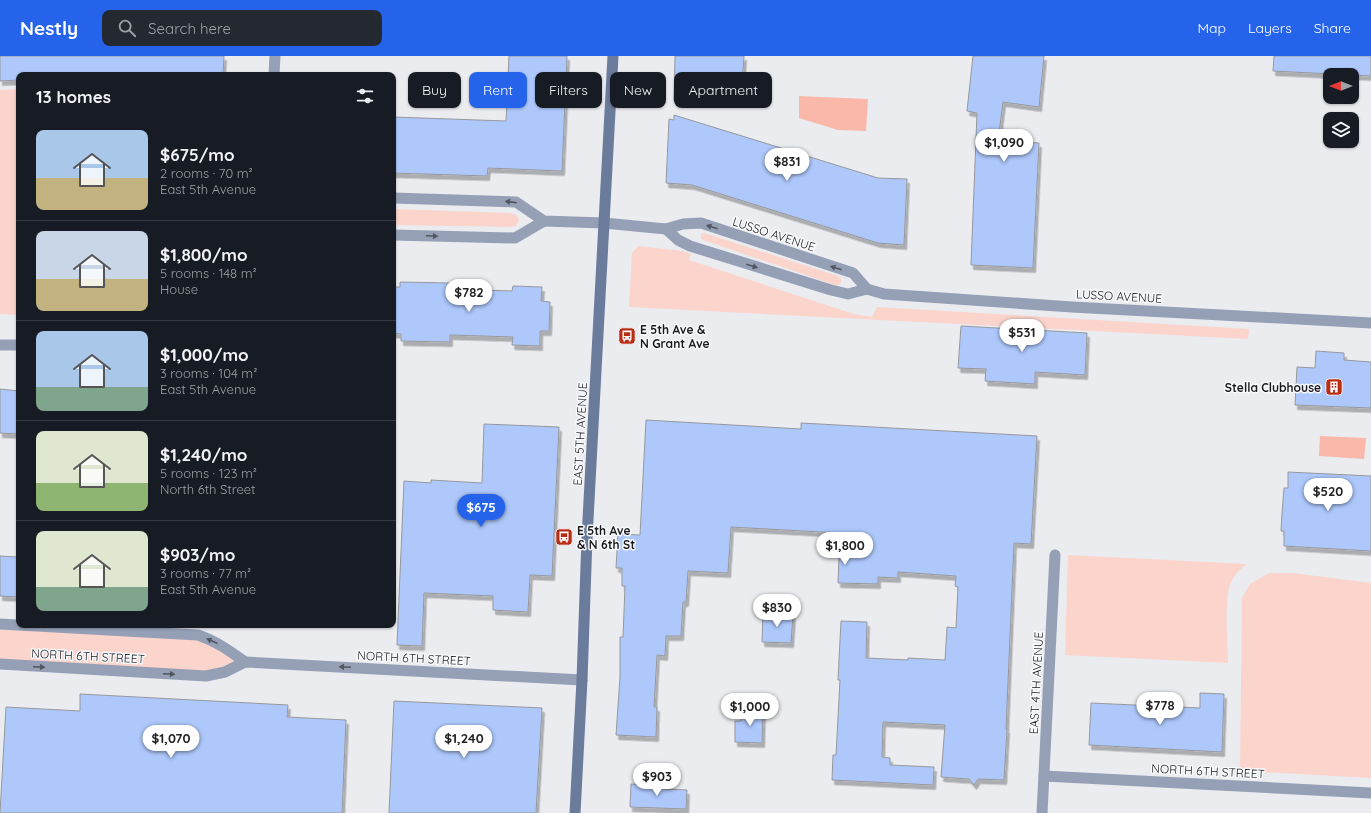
<!DOCTYPE html>
<html lang="en">
<head>
<meta charset="utf-8">
<style>
  :root { --surface:#171b24; --page:#242831; --text:#f1f3f6; --muted:#9ea1a6; --line:#363941; --accent:#2563eb }
  body { margin:0; font-family:Quicksand,sans-serif; background:var(--page); color:var(--text); height:100vh; display:flex; flex-direction:column; font-size:15px; white-space:nowrap }
  * { box-sizing:border-box; margin:0 }
  p { font-size:13px; color:var(--muted) }
  .icon { flex:none; width:22px; height:22px; fill:none; stroke:currentColor; stroke-width:2; stroke-linecap:round; stroke-linejoin:round }
  .map { position:relative; flex:1; overflow:hidden }
  .drawer { position:absolute; left:16px; top:16px; width:380px; height:556px; display:flex; flex-direction:column; background:var(--surface); border-radius:8px; box-shadow:0 1px 3px #0004 }
  .drawer>* { flex:none }
  .guide { position:absolute; left:408px; top:16px; width:380px; height:36px; display:flex; gap:8px }
  .needle { width:26px; rotate:270deg }
  .buttons { position:absolute; left:1323px; top:12px; display:grid; gap:8px }
  .buttons a { display:grid; place-items:center; width:36px; height:36px; border-radius:8px; background:var(--surface); box-shadow:0 1px 3px #0004; font-size:20px }
  .price { position:absolute; translate:-50% -34px; padding:0 9px; border-radius:14px; background:#fff; color:#222; font-size:13px; line-height:26px; filter:drop-shadow(0 1px 2px #0008) }
  .price::after { content:''; position:absolute; left:50%; top:24px; width:12px; height:9px; margin-left:-6px; background:inherit; clip-path:polygon(0 0,100% 0,50% 100%) }
  .price.active { background:var(--accent); color:#fff }
  ul { padding:0; list-style:none }
  li { display:flex; align-items:center; gap:12px; height:100px; padding:0 20px }
  li+li { border-top:1px solid var(--line) }
  li span { display:grid; place-items:center; flex:none; width:112px; height:80px; border-radius:8px; color:#555 }
  li>.icon { margin-inline-start:auto }
  span .icon { width:48px; height:48px; fill:#fffc; stroke-width:1 }
  li b { font-size:17px }
  h2 { display:flex; justify-content:space-between; align-items:center; height:48px; padding:0 20px; font-size:17px }
  .chip { padding:0 14px; border-radius:8px; background:var(--surface); box-shadow:0 1px 3px #0004; font-size:14px; line-height:36px }
  .chip.active { background:var(--accent); color:#fff }
  header { display:flex; align-items:center; gap:24px; box-sizing:border-box; height:56px; padding:0 20px; background:var(--accent); color:#fff }
  header strong { font-size:19px }
  nav { display:flex; gap:22px; margin-inline-start:auto; font-size:14px }
  .search { width:280px; height:36px; background:var(--page); display:flex; align-items:center; gap:10px; box-sizing:border-box; padding:0 14px; border-radius:8px; color:var(--muted); font-size:15px }
  .map>svg:first-child { display:block }
</style>
</head>
<body>
<header>
<strong>Nestly</strong>
<div class="search"><svg class="icon" aria-label="search" viewBox="0 0 24 24"><circle cx="10" cy="10" r="6"/><path d="M15 15l6 6"/></svg>Search here</div>
<nav><a>Map</a><a>Layers</a><a>Share</a></nav>
</header>
<div class="map">
<svg width="1371" height="757" viewBox="0 0 1371 757">
  <defs>
    <filter id="shadow"><feDropShadow dx="2.5" dy="4.5" stdDeviation="0" flood-color="#0004"/></filter>
  </defs>
  <rect width="100%" height="100%" fill="#eaecf0"/>
  <g fill="#fbd4cc">
    <path d="M 19,33 L 19,259 L 0,258 L 0,34 Z"/>
    <path d="M 393,153 L 510,157 L 516,159 L 519,164 L 516,170 L 511,171 L 393,169 Z"/>
    <path d="M 704,177 L 838,220 L 841,223 L 841,226 L 839,229 L 835,229 L 703,184 L 701,182 L 701,178 Z"/>
    <path d="M 638,190 L 683,195 L 691,198 L 689,204 L 854,258 L 872,261 L 877,251 L 1249,273 L 1248,283 L 629,251 L 632,197 Z"/>
    <path d="M 1068,499 L 1247,508 C 1241,512 1236,517 1232,524 C 1223,541 1228,586 1228,607 L 1065,599 Z"/>
    <path d="M 1269,517 L 1293,517 L 1371,527 L 1371,722 L 1240,715 L 1242,542 L 1250,528 Z"/>
    <path d="M 0,568 L 198,579 L 245,606 L 225,616 L 0,608 Z"/>
  </g>
  <g fill="#fab8aa">
    <path d="M 799,40 L 868,43 L 866,75 L 838,74 L 799,62 Z"/>
    <path d="M 1320,380 L 1366,382 L 1364,403 L 1319,400 Z"/>
  </g>
  <g fill="#aec8fc" stroke="#96989c" filter="url(#shadow)">
    <path d="M 0,0 L 224,0 L 223,19 L 19,19 L 19,24 L 0,25 Z"/>
    <path d="M 509,0 L 567,0 L 562,115 L 488,112 L 487,120 L 393,117 L 393,61 L 506,65 Z"/>
    <path d="M 675,0 L 744,0 L 742,30 L 726,30 L 726,44 L 674,45 Z"/>
    <path d="M 973,0 L 1044,0 L 1039,51 L 1003,46 L 998,85 L 1039,87 L 1033,212 L 971,209 L 977,57 L 967,55 Z"/>
    <path d="M 1274,0 L 1371,0 L 1371,20 L 1273,15 Z"/>
    <path d="M 674,59 L 878,122 L 907,123 L 904,189 L 878,187 L 692,129 L 666,127 L 669,63 L 674,64 Z"/>
    <path d="M 400,226 L 450,227 L 450,233 L 512,235 L 513,230 L 542,231 L 541,245 L 550,246 L 549,275 L 540,275 L 540,290 L 512,289 L 513,281 L 450,279 L 450,286 L 401,285 L 401,278 L 393,277 L 393,231 L 400,231 Z"/>
    <path d="M 961,270 L 1087,277 L 1085,319 L 1035,316 L 1035,328 L 985,325 L 986,313 L 958,312 Z"/>
    <path d="M 1316,295 L 1344,297 L 1344,304 L 1371,306 L 1371,352 L 1295,349 L 1297,311 L 1315,312 Z"/>
    <path d="M 0,333 L 19,335 L 19,378 L 0,377 Z"/>
    <path d="M 646,364 L 801,373 L 801,367 L 1037,380 L 1031,488 L 1014,487 L 1006,673 L 1007,673 L 1004,724 L 978,723 L 974,729 L 969,723 L 941,721 L 945,669 L 883,666 L 882,701 L 890,702 L 890,709 L 934,711 L 933,729 L 832,724 L 833,699 L 836,699 L 840,624 L 838,624 L 841,565 L 867,566 L 866,602 L 908,604 L 908,602 L 945,604 L 947,571 L 956,572 L 958,531 L 955,530 L 956,520 L 898,516 L 898,522 L 878,521 L 878,528 L 838,527 L 840,477 L 731,471 L 728,517 L 688,515 L 686,546 L 683,546 L 681,580 L 666,580 L 665,600 L 657,599 L 654,651 L 657,651 L 656,681 L 616,679 L 620,621 L 620,581 L 623,581 L 625,530 L 622,530 L 622,512 L 616,512 L 618,478 L 640,479 Z"/>
    <path d="M 484,368 L 559,371 L 552,520 L 530,519 L 528,556 L 493,554 L 493,540 L 424,537 L 422,590 L 397,589 L 404,425 L 431,427 L 431,424 L 482,427 Z"/>
    <path d="M 1288,416 L 1371,420 L 1371,495 L 1284,490 L 1284,475 L 1281,475 L 1282,457 L 1284,432 L 1288,432 Z"/>
    <path d="M 0,500 L 19,501 L 19,541 L 0,540 Z"/>
    <path d="M 763,557 L 793,558 L 791,587 L 762,586 Z"/>
    <path d="M 1200,637 L 1224,638 L 1222,696 L 1089,689 L 1091,647 L 1200,652 Z"/>
    <path d="M 80,638 L 288,649 L 287,661 L 346,664 L 342,757 L 0,757 L 6,651 L 80,655 Z"/>
    <path d="M 394,645 L 542,652 L 536,757 L 389,757 Z"/>
    <path d="M 741,655 L 763,655 L 762,687 L 735,686 L 735,665 L 741,665 Z"/>
    <path d="M 631,728 L 663,730 L 663,733 L 687,734 L 686,753 L 630,751 Z"/>
  </g>
  <g fill="none" stroke-linecap="round" stroke-linejoin="round">
    <g stroke="#95a0b6" stroke-width="11">
      <path d="M 274,19 L 275,0"/>
      <path d="M 393,142 L 516,146 L 544,165 L 604,167 L 666,173 L 683,168 L 701,167 L 853,217 L 867,233 L 884,238 L 1072,251 L 1371,267"/>
      <path d="M 666,173 L 678,184 L 690,190 L 831,234 L 848,238 L 867,233"/>
      <path d="M 393,179 L 515,182 L 544,165"/>
      <path d="M 0,289 L 19,289"/>
      <path d="M 0,568 L 198,579 C 216,585 230,595 245,606"/>
      <path d="M 0,608 L 206,620 L 225,616 L 245,606 L 582,624"/>
      <path d="M 1044,720 L 1371,737"/>
      <path d="M 1042,757 L 1055,499"/>
    </g>
    <path stroke="#6b7b9b" stroke-width="11" d="M 575,757 L 582,624 L 587,482 L 613,0"/>
  </g>
  <defs><path id="oneway-solid" d="M-6-.8H1V-3.2L6.5 0L1 3.2V.8H-6Z"/></defs>
  <g fill="#515661">
    <use href="#oneway-solid" transform="translate(511 146) rotate(-173)"/>
    <use href="#oneway-solid" transform="translate(712 171) rotate(-162)"/>
    <use href="#oneway-solid" transform="translate(432 180) rotate(2)"/>
    <use href="#oneway-solid" transform="translate(752 210) rotate(17)"/>
    <use href="#oneway-solid" transform="translate(836 212) rotate(-162)"/>
    <use href="#oneway-solid" transform="translate(212 585) rotate(-156)"/>
    <use href="#oneway-solid" transform="translate(39 611) rotate(3)"/>
    <use href="#oneway-solid" transform="translate(345 611) rotate(-177)"/>
    <use href="#oneway-solid" transform="translate(169 618) rotate(3)"/>
  </g>
  <defs>
    <symbol id="bus-square" viewBox="-11 -11 22 22"><rect x="-9" y="-9" width="18" height="18" rx="4" fill="#b82c13" stroke="#f8fafe"/><path d="M-5-6H5V4H4V6H2V4H-2V6H-4V4H-5ZM-3.5-4V0h7V-4ZM-3.5 1.2v1.5H-2V1.2ZM2 1.2v1.5H3.5V1.2Z" fill="#fff"/></symbol>
    <symbol id="building-square" viewBox="-11 -11 22 22"><rect x="-9" y="-9" width="18" height="18" rx="4" fill="#b82c13" stroke="#f8fafe"/><path d="M-4-6H4V6H1V3H-1V6H-4ZM-2.5-4.3h1.7v1.8h-1.7ZM.8-4.3h1.7v1.8H.8ZM-2.5-1h1.7V.8h-1.7ZM.8-1h1.7V.8H.8Z" fill="#fff"/></symbol>
  </defs>
  <g fill-rule="evenodd">
    <use href="#bus-square" x="617" y="270" width="20" height="20"/>
    <use href="#building-square" x="1324" y="321" width="20" height="20"/>
    <use href="#bus-square" x="554" y="471" width="20" height="20"/>
  </g>
  <g text-anchor="middle" dominant-baseline="central" stroke-width="3" stroke-linejoin="round" paint-order="stroke">
    <g font-size="12" fill="#1a1a1c" stroke="#f8fafe">
      <text transform="translate(774 178) rotate(18)">LUSSO AVENUE</text>
      <text transform="translate(1119 240) rotate(3)">LUSSO AVENUE</text>
      <text transform="translate(580 378) rotate(-87)">EAST 5TH AVENUE</text>
      <text transform="translate(88 600) rotate(3)">NORTH 6TH STREET</text>
      <text transform="translate(414 602) rotate(3)">NORTH 6TH STREET</text>
      <text transform="translate(1036 627) rotate(-87)">EAST 4TH AVENUE</text>
      <text transform="translate(1208 715) rotate(3)">NORTH 6TH STREET</text>
    </g>
    <g font-size="12" font-weight="bold" fill="#1a1a1c" stroke="#f8fafe" text-anchor="start">
      <text x="640" y="273">E 5th Ave &amp;<tspan x="640" dy="14">N Grant Ave</tspan></text>
      <text x="1321" y="331" text-anchor="end">Stella Clubhouse</text>
      <text x="577" y="474">E 5th Ave<tspan x="577" dy="14">&amp; N 6th St</tspan></text>
    </g>
  </g>
</svg>
<div class="buttons">
<a><svg class="needle" viewBox="-14 -14 28 28"><path d="M0-13l5 13h-10z" fill="#e53935"/><path d="M0 13l5-13h-10z" fill="#9ea1a6"/></svg></a>
<a><svg class="icon" aria-label="layers" viewBox="0 0 24 24"><path d="M12 4l9 5-9 5-9-5zM3 14l9 5 9-5"/></svg></a>
</div>
<b class="price" style="left:1004px;top:107px">$1,090</b>
<b class="price" style="left:787px;top:126px">$831</b>
<b class="price" style="left:469px;top:257px">$782</b>
<b class="price" style="left:1022px;top:297px">$531</b>
<b class="price" style="left:1328px;top:456px">$520</b>
<b class="price active" style="left:481px;top:472px">$675</b>
<b class="price" style="left:845px;top:510px">$1,800</b>
<b class="price" style="left:777px;top:572px">$830</b>
<b class="price" style="left:1160px;top:670px">$778</b>
<b class="price" style="left:750px;top:671px">$1,000</b>
<b class="price" style="left:171px;top:703px">$1,070</b>
<b class="price" style="left:464px;top:703px">$1,240</b>
<b class="price" style="left:657px;top:741px">$903</b>
<div class="guide">
<a class="chip">Buy</a>
<a class="chip active">Rent</a>
<a class="chip">Filters</a>
<a class="chip">New</a>
<a class="chip">Apartment</a>
</div>
<section class="drawer">
<h2>13 homes<svg class="icon" aria-label="filters" viewBox="0 0 24 24"><path d="M4 7h16M4 17h16"/><circle cx="9" cy="7" r="2"/><circle cx="15" cy="17" r="2"/></svg></h2>
<ul>
<li><span style="background:linear-gradient(#a9c7e8 60%,#c2b280 0)"><svg class="icon" aria-label="home" viewBox="0 0 24 24"><path d="M3 11l9-7 9 7M6 9v11h12V9"/></svg></span><div><b>$675/mo</b><p>2 rooms · 70 m²</p><p>East 5th Avenue</p></div></li>
<li><span style="background:linear-gradient(#c9d6e8 60%,#c2b280 0)"><svg class="icon" aria-label="home" viewBox="0 0 24 24"><path d="M3 11l9-7 9 7M6 9v11h12V9"/></svg></span><div><b>$1,800/mo</b><p>5 rooms · 148 m²</p><p>House</p></div></li>
<li><span style="background:linear-gradient(#a9c7e8 70%,#7fa58c 0)"><svg class="icon" aria-label="home" viewBox="0 0 24 24"><path d="M3 11l9-7 9 7M6 9v11h12V9"/></svg></span><div><b>$1,000/mo</b><p>3 rooms · 104 m²</p><p>East 5th Avenue</p></div></li>
<li><span style="background:linear-gradient(#dfe7d0 65%,#8fb573 0)"><svg class="icon" aria-label="home" viewBox="0 0 24 24"><path d="M3 11l9-7 9 7M6 9v11h12V9"/></svg></span><div><b>$1,240/mo</b><p>5 rooms · 123 m²</p><p>North 6th Street</p></div></li>
<li><span style="background:linear-gradient(#dfe7d0 70%,#7fa58c 0)"><svg class="icon" aria-label="home" viewBox="0 0 24 24"><path d="M3 11l9-7 9 7M6 9v11h12V9"/></svg></span><div><b>$903/mo</b><p>3 rooms · 77 m²</p><p>East 5th Avenue</p></div></li>
</ul>
</section>
</div>
</body>
</html>
